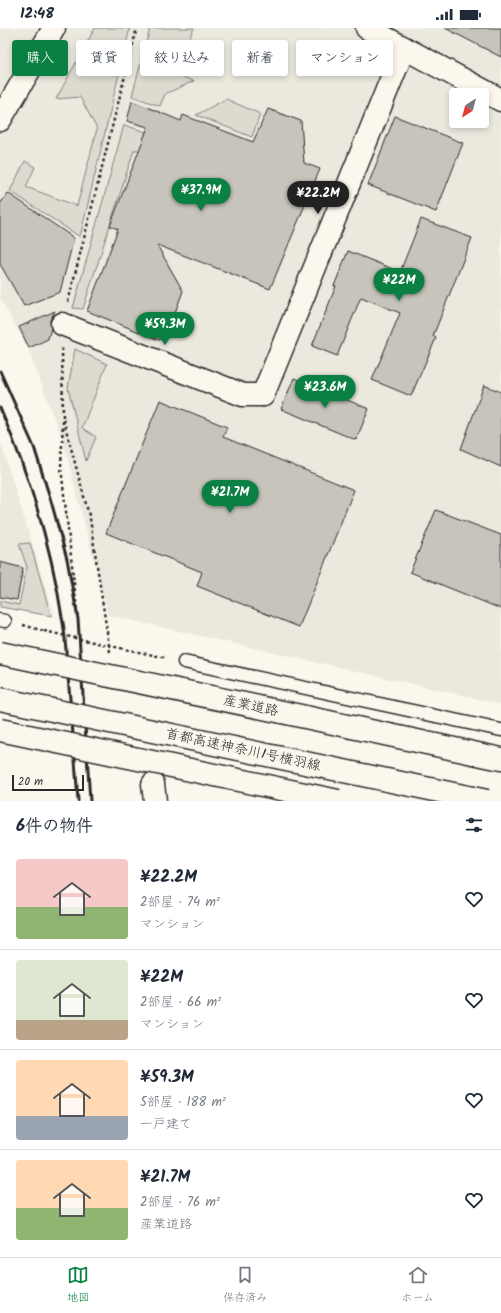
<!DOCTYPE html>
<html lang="ja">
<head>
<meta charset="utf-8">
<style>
  :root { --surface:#fff; --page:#f6f6f7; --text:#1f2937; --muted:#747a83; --line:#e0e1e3; --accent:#0b8043 }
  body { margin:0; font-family:Kalam,"Klee One",sans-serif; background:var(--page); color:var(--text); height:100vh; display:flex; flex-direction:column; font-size:15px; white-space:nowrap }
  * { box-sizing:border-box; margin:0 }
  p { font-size:13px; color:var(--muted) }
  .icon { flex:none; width:22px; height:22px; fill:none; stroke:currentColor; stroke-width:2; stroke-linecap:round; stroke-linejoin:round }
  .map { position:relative; height:773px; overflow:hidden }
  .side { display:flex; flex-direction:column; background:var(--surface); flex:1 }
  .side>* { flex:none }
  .guide { position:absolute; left:12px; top:12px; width:477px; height:36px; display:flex; gap:8px }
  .needle { width:26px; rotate:216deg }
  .tools { position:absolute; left:449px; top:60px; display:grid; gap:8px }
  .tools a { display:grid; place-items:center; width:40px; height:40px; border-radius:4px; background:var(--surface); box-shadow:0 2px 6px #0003; font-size:20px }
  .scale { position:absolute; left:12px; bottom:10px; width:72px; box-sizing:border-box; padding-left:4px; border:2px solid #2b2b2b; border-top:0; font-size:11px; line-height:14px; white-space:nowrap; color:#2b2b2b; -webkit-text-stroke:3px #fbf7ec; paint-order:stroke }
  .price { position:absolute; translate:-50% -34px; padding:0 9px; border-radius:14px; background:var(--accent); color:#fff; font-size:13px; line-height:26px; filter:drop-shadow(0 1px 2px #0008) }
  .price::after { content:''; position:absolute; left:50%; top:24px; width:12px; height:9px; margin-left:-6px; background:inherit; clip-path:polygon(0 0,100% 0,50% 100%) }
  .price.selected { background:#222; color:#fff }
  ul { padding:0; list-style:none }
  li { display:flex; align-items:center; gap:12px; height:100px; padding:0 16px }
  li+li { border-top:1px solid var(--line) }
  li span { display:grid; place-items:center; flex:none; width:112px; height:80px; border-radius:4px; color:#555 }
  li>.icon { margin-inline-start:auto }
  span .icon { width:48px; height:48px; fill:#fffc; stroke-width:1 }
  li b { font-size:17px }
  h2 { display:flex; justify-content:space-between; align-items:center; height:48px; padding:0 16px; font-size:17px }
  .pill { padding:0 14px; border-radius:4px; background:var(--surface); box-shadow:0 2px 6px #0003; font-size:14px; line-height:36px }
  .pill.selected { background:var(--accent); color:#fff }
  .status { display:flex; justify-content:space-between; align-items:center; height:28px; padding:0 20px; background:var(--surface); direction:ltr }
  .status svg { height:11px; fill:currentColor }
  .tabs { display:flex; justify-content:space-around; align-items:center; height:56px; border-top:1px solid var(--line); background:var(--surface); font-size:11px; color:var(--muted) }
  .tabs a { display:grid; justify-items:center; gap:2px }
  .tabs .selected { color:var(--accent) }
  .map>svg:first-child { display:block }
</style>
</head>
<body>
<div class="status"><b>12:48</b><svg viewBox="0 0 49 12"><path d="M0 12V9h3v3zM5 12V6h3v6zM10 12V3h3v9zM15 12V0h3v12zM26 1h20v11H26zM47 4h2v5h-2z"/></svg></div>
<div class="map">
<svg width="501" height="773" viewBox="0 0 501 773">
  <rect width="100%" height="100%" fill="#fbf7ec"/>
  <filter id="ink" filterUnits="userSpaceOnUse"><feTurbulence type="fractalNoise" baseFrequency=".025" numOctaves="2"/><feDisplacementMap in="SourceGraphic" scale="8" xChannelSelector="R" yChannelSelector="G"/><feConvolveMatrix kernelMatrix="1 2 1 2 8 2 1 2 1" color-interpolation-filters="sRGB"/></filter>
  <g filter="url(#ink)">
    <g fill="#ebe8de" fill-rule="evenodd">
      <path d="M 0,0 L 501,0 L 501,676 L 108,587 L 63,413 L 28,321 L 0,270 ZM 456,67 L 482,67 L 482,93 L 456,93 Z"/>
      <path d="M 0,413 L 55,589 L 0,577 Z"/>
    </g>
    <g fill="#dddad0" stroke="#84827e">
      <path d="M 95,0 L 130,0 L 80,209 L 10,163 L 25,133 L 35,139 L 26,159 L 77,178 L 97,101 L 80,69 L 56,71 Z"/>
      <path d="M 150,0 L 194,0 L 173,46 L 194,53 L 165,66 L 160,78 L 132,68 Z"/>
      <path d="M 226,71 L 260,86 L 252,109 L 196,87 Z"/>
      <path d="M 124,97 L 146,104 L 140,122 L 134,122 L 83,281 L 73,280 Z"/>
      <path d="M 75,321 L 107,336 L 82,400 L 96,409 L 86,433 L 68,360 Z"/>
      <path d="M 30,515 L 51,588 L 0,579 L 0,573 L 19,577 L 27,539 L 19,516 Z"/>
    </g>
    <g fill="#c7c4bc" stroke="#2b2b2b">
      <path d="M 445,0 L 501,0 L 501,29 Z"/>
      <path d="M 132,73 L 181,93 L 183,87 L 253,114 L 268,81 L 301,93 L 304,135 L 320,141 L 270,261 L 157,217 L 183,263 L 166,309 L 159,312 L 87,283 L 118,201 L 110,198 L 148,99 L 127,93 Z"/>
      <path d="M 395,88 L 463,115 L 436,184 L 368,157 Z"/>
      <path d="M 8,165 L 74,210 L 60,264 L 24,278 L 0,236 L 0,176 Z"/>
      <path d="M 421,191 L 472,210 L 433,308 L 436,310 L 411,368 L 372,352 L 400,285 L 361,269 L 337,328 L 312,318 L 336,258 L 334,258 L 348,223 L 400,244 Z"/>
      <path d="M 55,283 L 50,292 L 51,300 L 48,311 L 29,320 L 19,299 Z"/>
      <path d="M 294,350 L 369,381 L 356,412 L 281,381 Z"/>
      <path d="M 484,357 L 501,364 L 501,439 L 461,421 Z"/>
      <path d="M 160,372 L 227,399 L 223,409 L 354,462 L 299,599 L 197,558 L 202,544 L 106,505 Z"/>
      <path d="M 436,482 L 501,507 L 501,581 L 410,544 Z"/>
      <path d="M 0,534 L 23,540 L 17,572 L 0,569 Z"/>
    </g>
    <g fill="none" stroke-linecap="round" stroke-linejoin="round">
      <defs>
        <g id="lane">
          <path d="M 0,592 L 5,593"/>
          <path d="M 184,634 L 501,702"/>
        </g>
        <g id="street">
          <path d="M 62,296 L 243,367 L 263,367"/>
          <path d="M 153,756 L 155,773"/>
        </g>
        <g id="secondary">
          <path d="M 367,0 L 501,72"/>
          <path d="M 0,92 L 54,0"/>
          <path d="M 263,367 L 404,20"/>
        </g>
        <path id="primary" d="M 282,684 L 501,731"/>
      </defs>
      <use href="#lane" stroke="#2b2b2b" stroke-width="15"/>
      <use href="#street" stroke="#2b2b2b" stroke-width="25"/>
      <use href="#secondary" stroke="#2b2b2b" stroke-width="25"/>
      <use href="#primary" stroke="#2b2b2b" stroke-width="25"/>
      <g stroke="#2b2b2b" stroke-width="2.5" stroke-dasharray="3 3" stroke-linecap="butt">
        <path d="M 68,274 L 137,0"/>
        <path d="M 62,320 L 63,390 L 90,491 L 110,624"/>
        <path d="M 63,393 L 61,439 L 78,591"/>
        <path d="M 23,597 L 44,603"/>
        <path d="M 120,620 L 167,630"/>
      </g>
      <use href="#lane" stroke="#fbf7ec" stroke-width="12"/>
      <use href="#street" stroke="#fbf7ec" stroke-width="22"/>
      <use href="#secondary" stroke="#fbf7ec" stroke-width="22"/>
      <use href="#primary" stroke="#fbf7ec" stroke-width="22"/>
      <g stroke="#2b2b2b" stroke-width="3">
        <path d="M 0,343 L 34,419 L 51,473 L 67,531 L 78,591 L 90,773"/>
        <path d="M 0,380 C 29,447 51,517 62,589 C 66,608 66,629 68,649 C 72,690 75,732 78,773"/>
      </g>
      <defs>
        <path id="primary-bridge" d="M 0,625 L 282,684"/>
        <g id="highway-bridge">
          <path d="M 0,671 L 487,773"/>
          <path d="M 0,702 L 338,773"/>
        </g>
      </defs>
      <use href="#primary-bridge" stroke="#2b2b2b" stroke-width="25" stroke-linecap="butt"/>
      <use href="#highway-bridge" stroke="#2b2b2b" stroke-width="25" stroke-linecap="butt"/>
      <path stroke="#2b2b2b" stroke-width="2.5" stroke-dasharray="3 3" stroke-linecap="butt" d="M 44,603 L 120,620"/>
      <use href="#primary-bridge" stroke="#fbf7ec" stroke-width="22"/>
      <use href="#highway-bridge" stroke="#fbf7ec" stroke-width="22"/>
    </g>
  </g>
  <g text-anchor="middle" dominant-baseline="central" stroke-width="3.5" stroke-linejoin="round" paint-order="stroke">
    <g font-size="14" fill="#2b2b2b" stroke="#fbf7ec">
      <text transform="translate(251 678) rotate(12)">産業道路</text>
      <text transform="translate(243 722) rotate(12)">首都高速神奈川1号横羽線</text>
    </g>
  </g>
</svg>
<div class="tools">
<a><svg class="needle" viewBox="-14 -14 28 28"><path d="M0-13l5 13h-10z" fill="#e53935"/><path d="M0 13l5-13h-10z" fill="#747a83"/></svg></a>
</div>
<div class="scale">20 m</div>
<b class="price" style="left:201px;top:184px">¥37.9M</b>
<b class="price selected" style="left:318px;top:187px">¥22.2M</b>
<b class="price" style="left:399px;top:274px">¥22M</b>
<b class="price" style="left:165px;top:318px">¥59.3M</b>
<b class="price" style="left:325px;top:381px">¥23.6M</b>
<b class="price" style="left:230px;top:486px">¥21.7M</b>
<div class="guide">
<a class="pill selected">購入</a>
<a class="pill">賃貸</a>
<a class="pill">絞り込み</a>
<a class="pill">新着</a>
<a class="pill">マンション</a>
</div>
</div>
<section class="side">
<h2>6件の物件<svg class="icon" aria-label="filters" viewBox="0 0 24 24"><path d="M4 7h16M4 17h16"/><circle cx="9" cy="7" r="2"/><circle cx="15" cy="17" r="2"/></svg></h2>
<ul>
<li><span style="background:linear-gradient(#f6c9c9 60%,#8fb573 0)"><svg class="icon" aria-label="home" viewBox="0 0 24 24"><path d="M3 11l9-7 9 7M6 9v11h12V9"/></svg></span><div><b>¥22.2M</b><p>2部屋 · 74 m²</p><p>マンション</p></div><svg class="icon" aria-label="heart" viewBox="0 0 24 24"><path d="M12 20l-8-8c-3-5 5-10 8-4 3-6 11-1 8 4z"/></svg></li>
<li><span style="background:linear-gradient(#dfe7d0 75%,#b9a48a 0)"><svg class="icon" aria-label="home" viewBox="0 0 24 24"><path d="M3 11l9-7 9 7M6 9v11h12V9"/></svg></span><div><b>¥22M</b><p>2部屋 · 66 m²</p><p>マンション</p></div><svg class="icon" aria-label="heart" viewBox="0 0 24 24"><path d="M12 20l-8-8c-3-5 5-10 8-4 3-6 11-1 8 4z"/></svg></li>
<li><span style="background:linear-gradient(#ffd9b3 70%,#9aa5b1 0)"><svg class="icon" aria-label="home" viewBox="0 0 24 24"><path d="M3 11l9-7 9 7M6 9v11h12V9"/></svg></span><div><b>¥59.3M</b><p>5部屋 · 188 m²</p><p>一戸建て</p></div><svg class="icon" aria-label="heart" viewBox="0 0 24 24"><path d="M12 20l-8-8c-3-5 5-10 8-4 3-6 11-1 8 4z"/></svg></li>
<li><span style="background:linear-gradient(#ffd9b3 60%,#8fb573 0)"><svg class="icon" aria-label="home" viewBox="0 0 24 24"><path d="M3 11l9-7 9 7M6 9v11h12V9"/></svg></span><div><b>¥21.7M</b><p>2部屋 · 76 m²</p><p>産業道路</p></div><svg class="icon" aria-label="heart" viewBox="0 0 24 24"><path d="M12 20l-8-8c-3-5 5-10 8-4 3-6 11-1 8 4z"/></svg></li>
</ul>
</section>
<nav class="tabs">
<a class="selected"><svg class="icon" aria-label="map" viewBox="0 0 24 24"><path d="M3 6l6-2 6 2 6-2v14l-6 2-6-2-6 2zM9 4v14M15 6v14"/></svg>地図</a>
<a><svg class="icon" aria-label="saved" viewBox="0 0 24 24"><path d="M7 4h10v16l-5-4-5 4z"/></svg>保存済み</a>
<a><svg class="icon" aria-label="home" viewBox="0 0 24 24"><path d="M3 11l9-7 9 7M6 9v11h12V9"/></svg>ホーム</a>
</nav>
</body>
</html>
